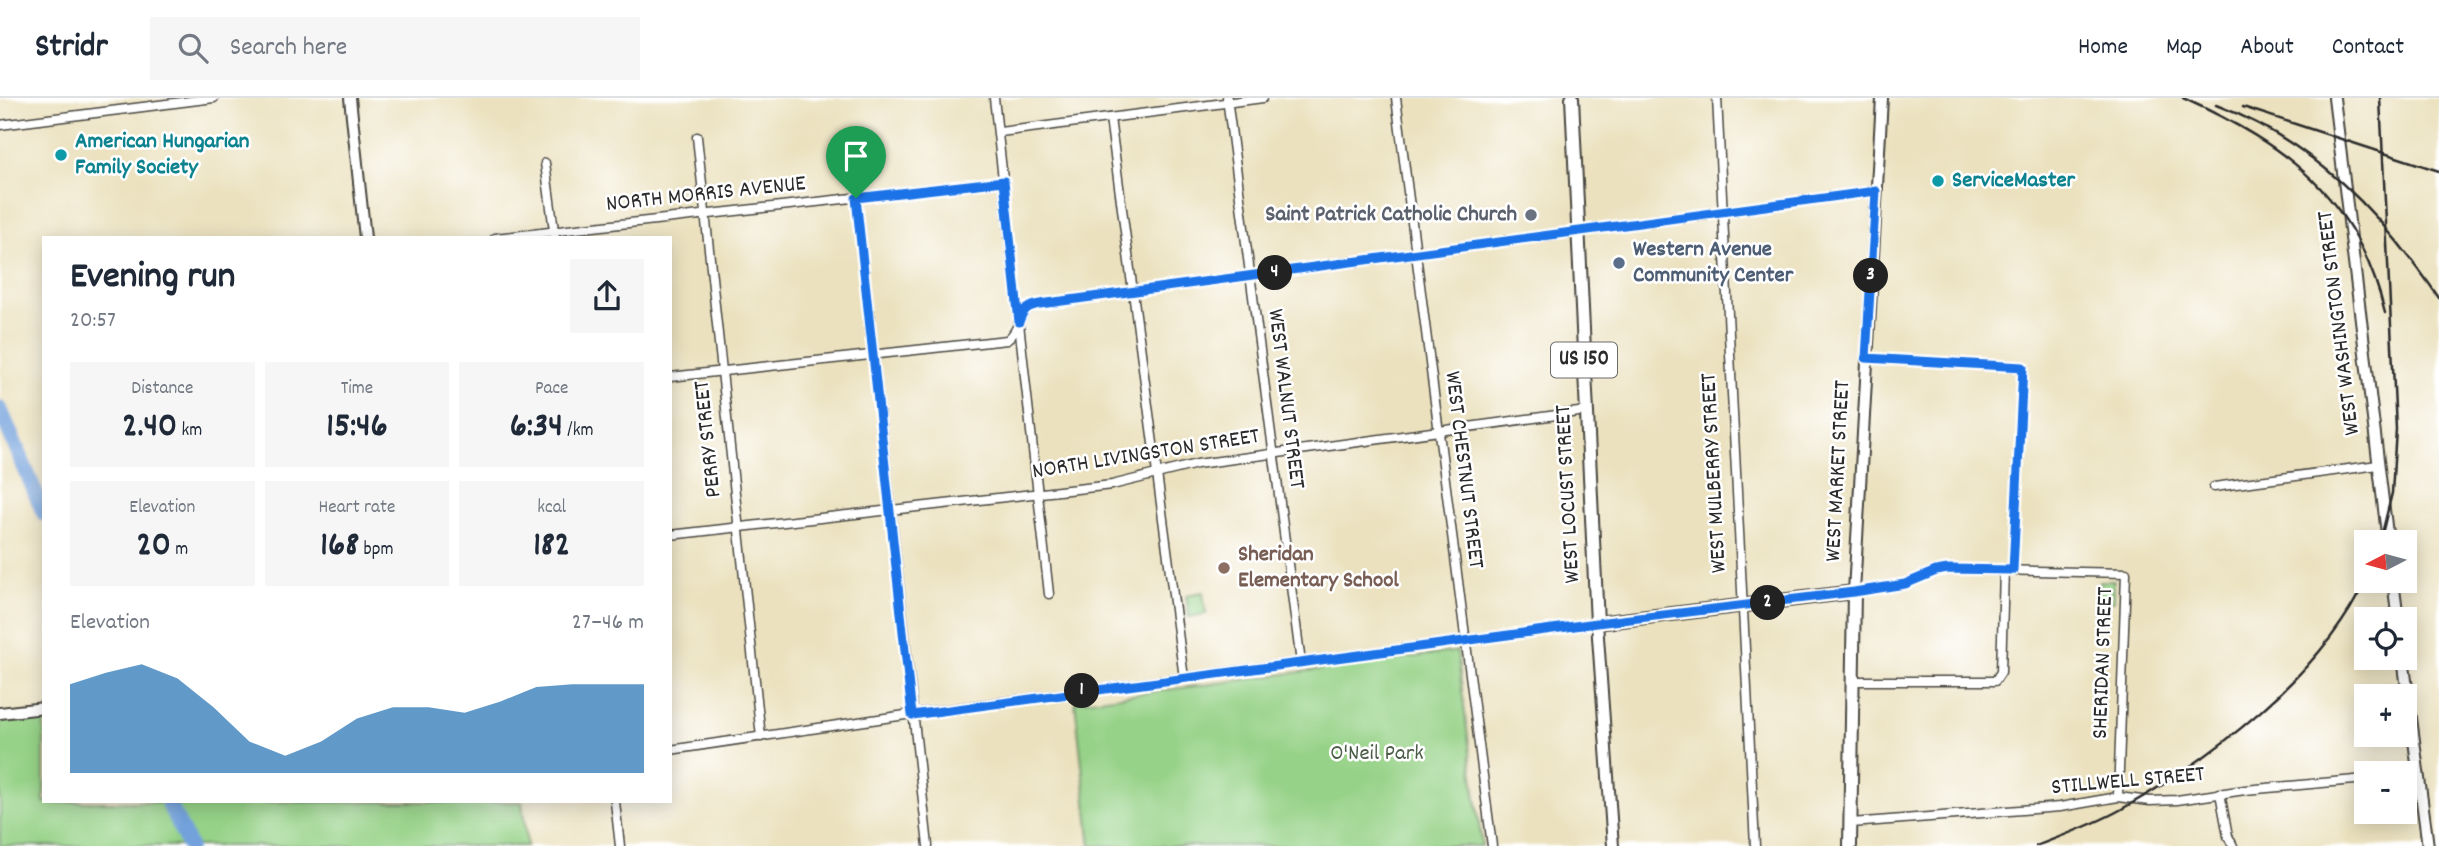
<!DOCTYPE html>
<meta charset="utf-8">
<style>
:root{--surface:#fff;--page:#f6f6f7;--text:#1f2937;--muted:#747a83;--line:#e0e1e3;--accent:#1f6fb2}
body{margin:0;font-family:Dekko,sans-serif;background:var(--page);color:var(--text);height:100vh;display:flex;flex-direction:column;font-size:26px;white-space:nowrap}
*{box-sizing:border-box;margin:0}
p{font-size:23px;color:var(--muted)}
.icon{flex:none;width:38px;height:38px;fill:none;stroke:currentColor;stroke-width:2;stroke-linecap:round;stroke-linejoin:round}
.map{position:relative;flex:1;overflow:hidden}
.details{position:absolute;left:42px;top:138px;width:630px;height:567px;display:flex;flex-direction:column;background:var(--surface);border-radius:0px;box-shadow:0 4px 18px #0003}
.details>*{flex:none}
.needle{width:46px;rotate:264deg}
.buttons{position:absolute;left:2354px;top:432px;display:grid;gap:14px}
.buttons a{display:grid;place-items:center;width:63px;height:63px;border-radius:0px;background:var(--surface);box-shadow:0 4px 18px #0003;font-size:35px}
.pin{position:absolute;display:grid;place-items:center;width:60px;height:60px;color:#fff;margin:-72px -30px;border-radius:50% 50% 50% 0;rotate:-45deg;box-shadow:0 0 7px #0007}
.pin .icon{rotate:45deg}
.km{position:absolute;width:35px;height:35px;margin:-18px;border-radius:50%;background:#222;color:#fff;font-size:19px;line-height:35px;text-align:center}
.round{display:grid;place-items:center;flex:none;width:74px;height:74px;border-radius:0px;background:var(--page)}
.overview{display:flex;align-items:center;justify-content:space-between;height:119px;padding:0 28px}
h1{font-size:38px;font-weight:700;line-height:52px}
.metrics{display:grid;grid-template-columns:repeat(3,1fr);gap:10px;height:119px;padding:7px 28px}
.metrics div{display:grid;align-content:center;border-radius:0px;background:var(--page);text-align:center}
.metrics b{font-size:35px;font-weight:700}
.metrics small{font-size:19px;font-weight:400}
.metrics p{font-size:19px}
.chart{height:196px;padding:14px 28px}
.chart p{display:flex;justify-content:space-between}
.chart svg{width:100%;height:126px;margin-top:7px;fill:var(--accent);opacity:.7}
header{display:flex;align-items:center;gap:42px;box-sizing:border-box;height:98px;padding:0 35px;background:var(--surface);border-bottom:2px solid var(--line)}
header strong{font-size:33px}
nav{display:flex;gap:38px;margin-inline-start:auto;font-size:24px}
.search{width:490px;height:63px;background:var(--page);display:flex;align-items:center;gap:18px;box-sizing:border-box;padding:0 24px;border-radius:0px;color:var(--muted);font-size:26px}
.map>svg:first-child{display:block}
</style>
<header>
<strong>Stridr</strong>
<div class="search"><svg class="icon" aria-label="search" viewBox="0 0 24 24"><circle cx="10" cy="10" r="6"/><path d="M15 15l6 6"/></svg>Search here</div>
<nav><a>Home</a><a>Map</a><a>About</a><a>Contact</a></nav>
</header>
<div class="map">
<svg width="2439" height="748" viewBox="0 0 2439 748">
<rect width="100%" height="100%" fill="#fff"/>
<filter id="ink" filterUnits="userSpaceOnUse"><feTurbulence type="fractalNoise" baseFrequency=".0143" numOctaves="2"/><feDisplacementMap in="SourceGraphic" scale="14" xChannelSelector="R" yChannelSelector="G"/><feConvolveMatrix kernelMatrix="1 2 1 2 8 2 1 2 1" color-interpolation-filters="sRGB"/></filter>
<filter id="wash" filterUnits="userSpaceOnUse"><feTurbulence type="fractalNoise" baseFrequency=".00686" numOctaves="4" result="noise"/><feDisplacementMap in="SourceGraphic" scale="28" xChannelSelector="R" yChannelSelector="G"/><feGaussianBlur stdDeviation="1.57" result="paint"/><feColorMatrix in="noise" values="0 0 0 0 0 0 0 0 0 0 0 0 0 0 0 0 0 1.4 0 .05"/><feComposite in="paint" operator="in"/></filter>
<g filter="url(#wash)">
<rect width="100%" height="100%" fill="#ebe1be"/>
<g fill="#96d287" stroke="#607e59" stroke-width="2">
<polygon points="2100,483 2114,483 2114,503 2099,503"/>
<polygon points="1203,494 1206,516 1189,519 1186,497"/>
<polygon points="1457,553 1482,748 1091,748 1075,604"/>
<polygon points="44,618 44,704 522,704 527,748 0,748 0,623"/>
</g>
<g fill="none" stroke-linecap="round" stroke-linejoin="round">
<g stroke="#72a1db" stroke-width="16">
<polyline points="0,311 44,415"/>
<polyline points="168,704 189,748"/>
</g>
</g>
</g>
<g filter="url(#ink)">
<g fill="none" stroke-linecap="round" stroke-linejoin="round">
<g stroke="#484641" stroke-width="11">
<g id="street">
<polyline points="994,0 1049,496"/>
<polyline points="1227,0 1301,565"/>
<polyline points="1396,0 1492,748"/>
<polyline points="1717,0 1755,748"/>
<polyline points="1110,20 1184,580"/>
<polyline points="0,27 214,0"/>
<polyline points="1000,34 1263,0"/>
<polyline points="697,39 761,639"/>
<polyline points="545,65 555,140"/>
<polyline points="856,100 928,748"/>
<polyline points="495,140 1004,83"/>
<polyline points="1866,260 2023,269 2013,472"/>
<path d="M670,279L1007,242C1024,229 1015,211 1040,206L1876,93"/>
<polyline points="2214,389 2378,367"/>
<polyline points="670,437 1112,387 1197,366 1586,313"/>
<polyline points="1854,494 1905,486 1935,473 1948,471 2126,475 2118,699"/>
<polyline points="1853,583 1995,583 2001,574 2004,472"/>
<polyline points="670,652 912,616 1597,525"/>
<polyline points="2404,678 2418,677"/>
<polyline points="2220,695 2228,738 2233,748"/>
<polyline points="615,704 620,748"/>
<polyline points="1851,725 2060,709 2118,699 2150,703 2177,702 2245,692 2366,681"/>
</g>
</g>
<g stroke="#484641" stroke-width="14">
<g id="secondary">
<polyline points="350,0 365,140"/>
<polyline points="2334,0 2388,444"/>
<polyline points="2393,483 2398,522"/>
<polyline points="1854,494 1882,0"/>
<polyline points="1597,525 1613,748"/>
<polyline points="2403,560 2428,748"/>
<polyline points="0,615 44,610"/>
</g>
</g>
<g stroke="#484641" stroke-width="16">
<polyline id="primary" points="1572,0 1597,525 1854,494 1850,748"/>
</g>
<use href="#street" stroke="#fff" stroke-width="8"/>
<use href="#secondary" stroke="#fff" stroke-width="10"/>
<use href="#primary" stroke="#fff" stroke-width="12"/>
<g stroke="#2b2b2b" stroke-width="2.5">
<path d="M2183,0C2286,47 2357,99 2385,215"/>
<polyline points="2380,0 2396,331 2392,395 2380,444"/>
<path d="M2216,7C2313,43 2382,116 2439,200"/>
<polyline points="2243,9 2439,73"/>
<path d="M2036,748C2064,737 2093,727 2120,712C2210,662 2323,576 2366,481"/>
</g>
</g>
</g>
<g fill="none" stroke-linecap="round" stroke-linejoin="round" filter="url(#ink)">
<g stroke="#fff" stroke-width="14">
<path id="route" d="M1004,83L1019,224C1023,212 1027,208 1040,206L1876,93L1866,260L2023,269L2013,472L1948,471L1936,473L1905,486L1854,494L1597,525L912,617L856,100Z"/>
</g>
<use href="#route" stroke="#1a73e8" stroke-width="9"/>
</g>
<g fill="#0f9aa8" stroke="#fff" stroke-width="2.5">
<circle cx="61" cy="57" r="7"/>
<circle cx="1938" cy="83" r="7"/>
</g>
<circle fill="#6b7280" stroke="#fff" stroke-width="2.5" cx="1531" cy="117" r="7"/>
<circle fill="#5c6f8a" stroke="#fff" stroke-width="2.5" cx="1619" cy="165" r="7"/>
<circle fill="#8d6e63" stroke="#fff" stroke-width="2.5" cx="1224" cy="470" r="7"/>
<g text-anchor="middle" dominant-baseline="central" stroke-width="5" stroke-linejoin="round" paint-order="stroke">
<rect fill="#fff" stroke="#6b6b6b" stroke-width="2" x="1551" y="244.5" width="66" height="35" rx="5"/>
<g font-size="21" font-weight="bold" fill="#2b2b2b">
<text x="1584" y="262">US 150</text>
</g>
<g font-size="23" font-weight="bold" fill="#0d838f" stroke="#fff" text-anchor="start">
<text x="75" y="44">American Hungarian<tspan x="75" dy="26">Family Society</tspan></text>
<text x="1952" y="83">ServiceMaster</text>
</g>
<g font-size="23" fill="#2b2b2b" stroke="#fff">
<text transform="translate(706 97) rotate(-6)">NORTH MORRIS AVENUE</text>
<text transform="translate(2340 225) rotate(-97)">WEST WASHINGTON STREET</text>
<text transform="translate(1285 301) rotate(83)">WEST WALNUT STREET</text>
<text transform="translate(709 341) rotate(-96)">PERRY STREET</text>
<text transform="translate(1146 357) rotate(-9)">NORTH LIVINGSTON STREET</text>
<text transform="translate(1463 372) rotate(83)">WEST CHESTNUT STREET</text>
<text transform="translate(1839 373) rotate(-87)">WEST MARKET STREET</text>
<text transform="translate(1715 375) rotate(-93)">WEST MULBERRY STREET</text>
<text transform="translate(1569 396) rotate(-93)">WEST LOCUST STREET</text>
<text transform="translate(2104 565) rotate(-88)">SHERIDAN STREET</text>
<text transform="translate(2128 684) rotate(-5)">STILLWELL STREET</text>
</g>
<g font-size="23" font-weight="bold" fill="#5b616d" stroke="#fff" text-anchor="end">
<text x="1517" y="117">Saint Patrick Catholic Church</text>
</g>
<g font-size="23" font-weight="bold" fill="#4e5e75" stroke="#fff" text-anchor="start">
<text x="1633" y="152">Western Avenue<tspan x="1633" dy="26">Community Center</tspan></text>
</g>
<g font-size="23" font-weight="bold" fill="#785e54" stroke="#fff" text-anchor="start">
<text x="1238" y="457">Sheridan<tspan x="1238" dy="26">Elementary School</tspan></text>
</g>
<g font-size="23" fill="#4b5d47" stroke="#fff">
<text x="1377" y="656">O'Neil Park</text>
</g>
</g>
</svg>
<div class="buttons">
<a><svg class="needle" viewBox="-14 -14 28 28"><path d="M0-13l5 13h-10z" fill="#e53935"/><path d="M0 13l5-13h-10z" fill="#747a83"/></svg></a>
<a><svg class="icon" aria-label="locate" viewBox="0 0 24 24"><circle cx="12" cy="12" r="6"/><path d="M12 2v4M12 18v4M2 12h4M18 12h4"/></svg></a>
<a>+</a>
<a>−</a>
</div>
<div class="pin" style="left:856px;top:100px;background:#1e9e55"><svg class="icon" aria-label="arrive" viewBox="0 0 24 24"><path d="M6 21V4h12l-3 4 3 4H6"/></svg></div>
<b class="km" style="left:1082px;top:593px">1</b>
<b class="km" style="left:1768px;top:505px">2</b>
<b class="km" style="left:1871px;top:178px">3</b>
<b class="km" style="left:1275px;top:175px">4</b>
<section class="details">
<div class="overview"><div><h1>Evening run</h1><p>20:57</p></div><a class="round"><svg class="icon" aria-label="share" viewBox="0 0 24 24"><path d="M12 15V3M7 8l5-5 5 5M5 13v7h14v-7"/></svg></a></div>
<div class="metrics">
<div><p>Distance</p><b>2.40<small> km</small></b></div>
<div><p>Time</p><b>15:46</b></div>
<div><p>Pace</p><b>6:34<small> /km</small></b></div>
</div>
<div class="metrics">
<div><p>Elevation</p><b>20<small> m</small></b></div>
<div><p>Heart rate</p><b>168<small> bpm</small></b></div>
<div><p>kcal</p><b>182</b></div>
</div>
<div class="chart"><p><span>Elevation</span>27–46 m</p>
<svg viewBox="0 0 160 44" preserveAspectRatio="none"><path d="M0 44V13L10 9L20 6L30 11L40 21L50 33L60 38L70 33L80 25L90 21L100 21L110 23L120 19L130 14L140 13L150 13L160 13V44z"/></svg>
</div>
</section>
</div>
